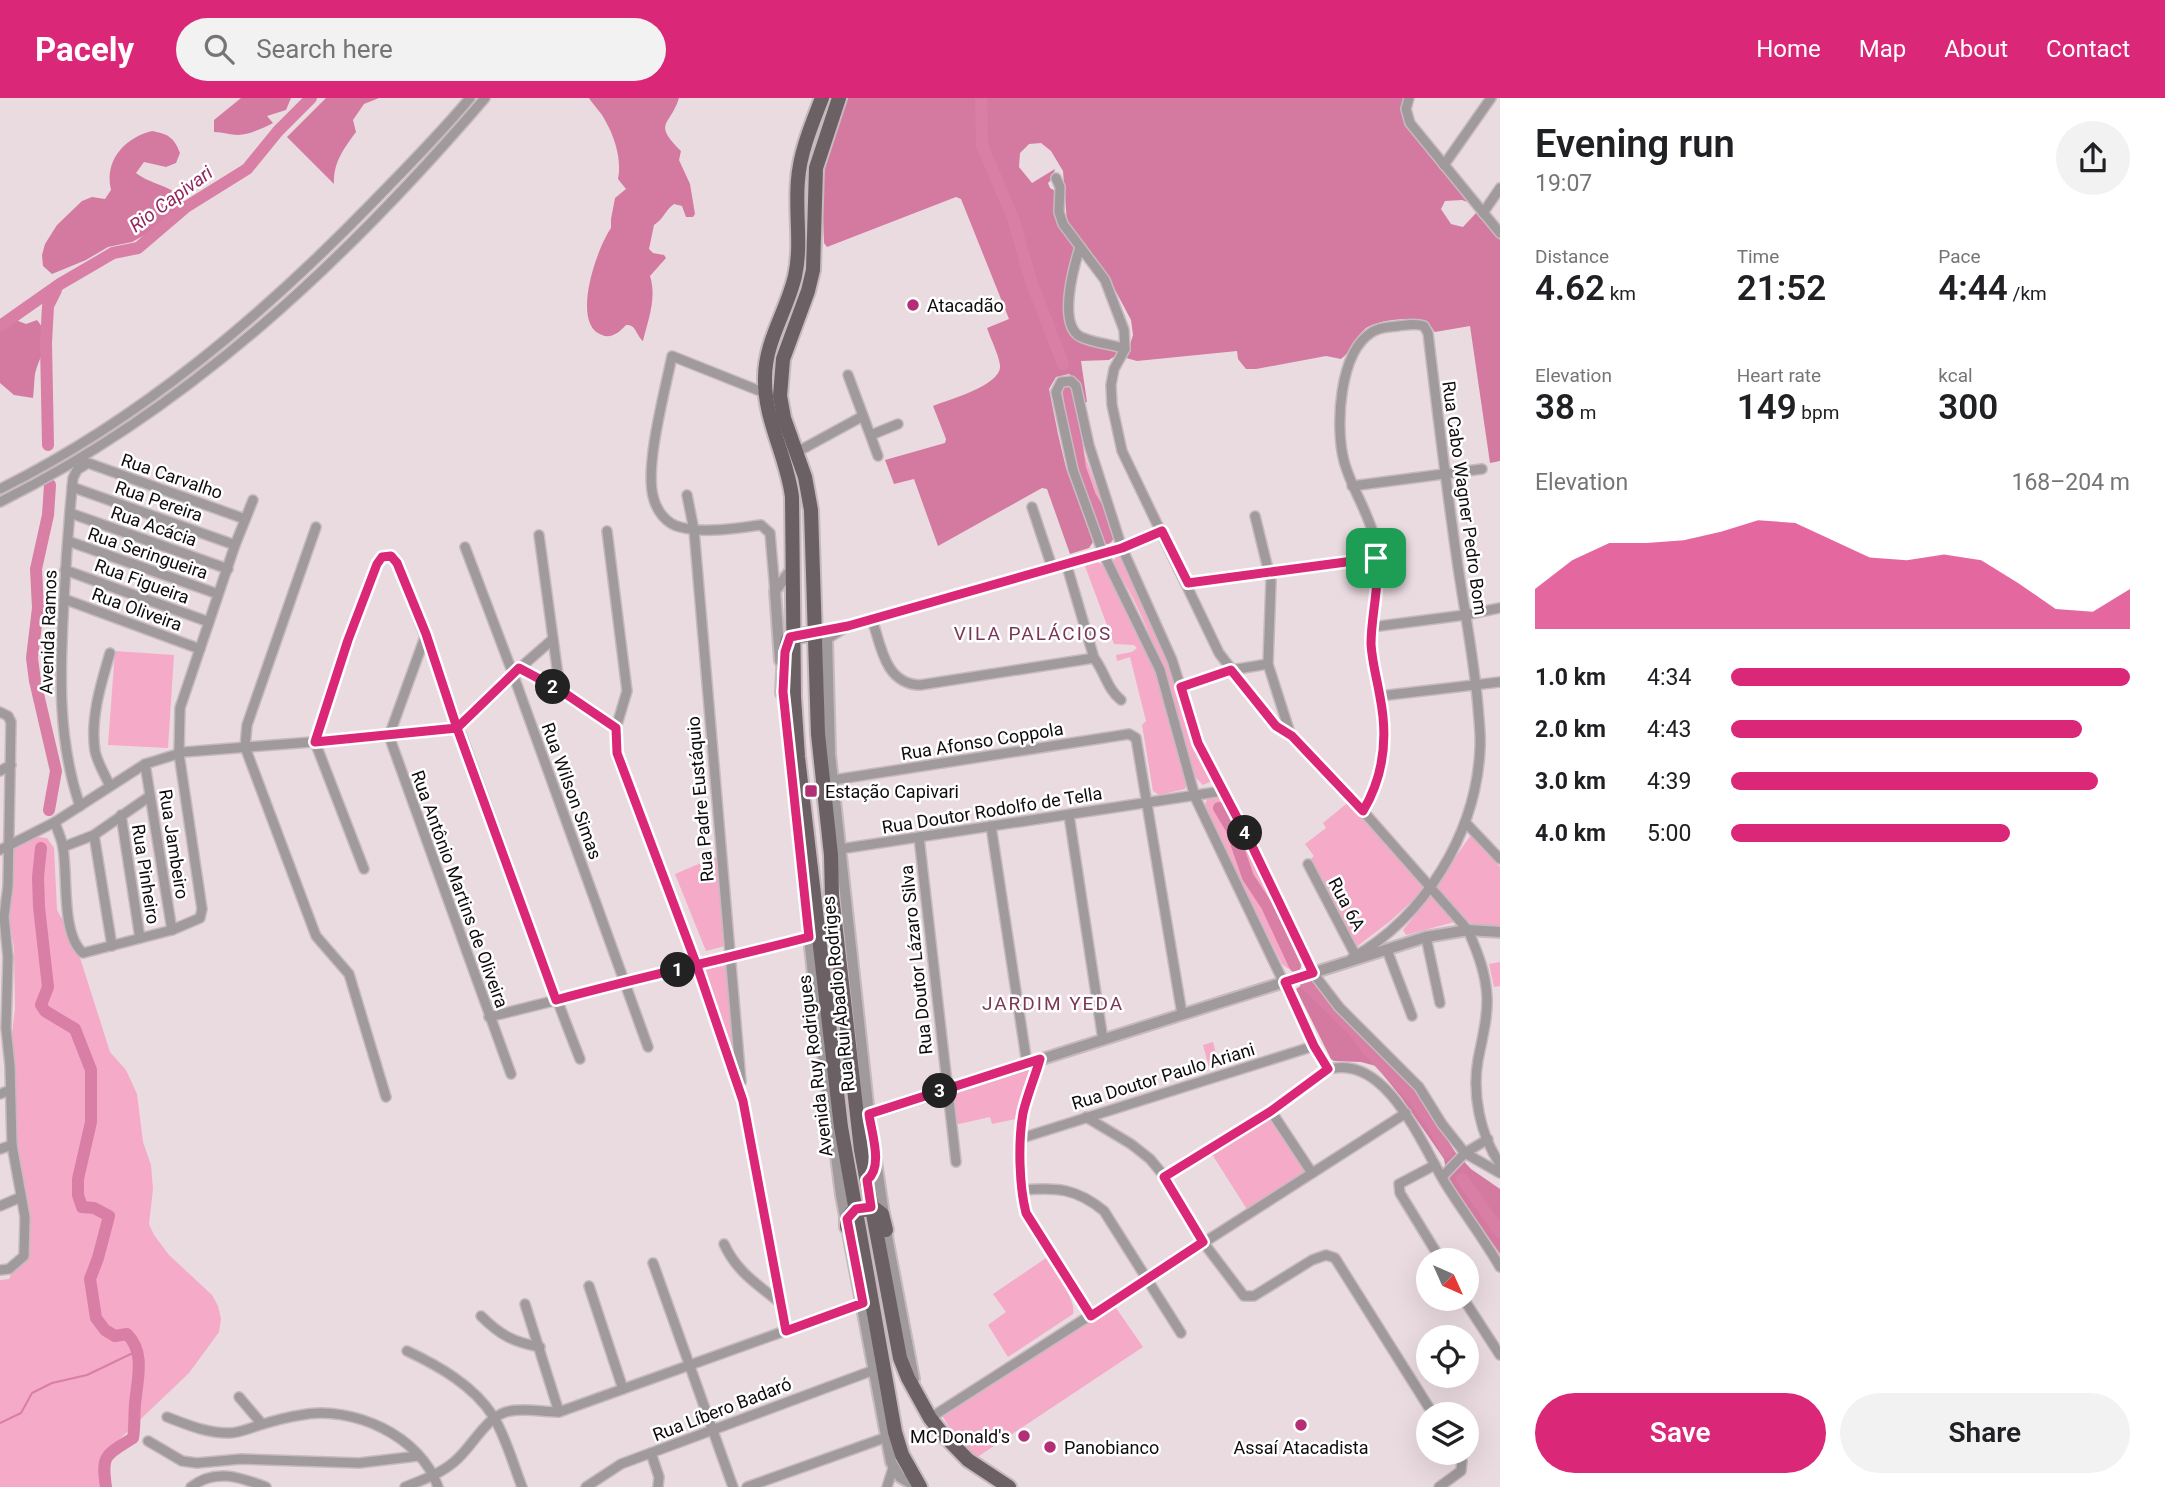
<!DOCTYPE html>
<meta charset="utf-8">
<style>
:root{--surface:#fff;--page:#f2f2f2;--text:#202124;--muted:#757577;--accent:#db2777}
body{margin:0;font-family:Roboto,sans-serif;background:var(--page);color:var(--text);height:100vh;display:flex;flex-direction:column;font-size:26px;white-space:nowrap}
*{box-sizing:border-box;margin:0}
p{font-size:23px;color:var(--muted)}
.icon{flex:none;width:38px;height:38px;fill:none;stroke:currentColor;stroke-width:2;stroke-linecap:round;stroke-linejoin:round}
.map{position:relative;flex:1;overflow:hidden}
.panel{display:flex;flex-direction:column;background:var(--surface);width:665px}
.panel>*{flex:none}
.needle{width:46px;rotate:135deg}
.buttons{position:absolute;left:1416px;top:1150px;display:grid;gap:14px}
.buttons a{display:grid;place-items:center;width:63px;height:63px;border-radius:50%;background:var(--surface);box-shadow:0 7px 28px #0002;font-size:35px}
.pin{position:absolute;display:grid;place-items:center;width:60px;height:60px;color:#fff;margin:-30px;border-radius:14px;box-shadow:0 4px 10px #0006}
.km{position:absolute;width:35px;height:35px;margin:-18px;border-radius:50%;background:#222;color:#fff;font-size:19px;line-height:35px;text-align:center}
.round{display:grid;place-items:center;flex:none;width:74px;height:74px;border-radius:37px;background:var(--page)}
.headline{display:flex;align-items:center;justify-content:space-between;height:119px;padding:0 35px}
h1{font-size:38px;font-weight:600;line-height:52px}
.figures{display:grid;grid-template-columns:repeat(3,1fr);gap:10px;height:119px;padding:7px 35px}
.figures div{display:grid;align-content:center}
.figures b{font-size:35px;font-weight:600}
.figures small{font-size:19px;font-weight:400}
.figures p{font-size:19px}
.chart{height:196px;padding:14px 35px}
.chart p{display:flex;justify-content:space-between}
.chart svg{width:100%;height:126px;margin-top:7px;fill:var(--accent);opacity:.7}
.cta{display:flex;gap:14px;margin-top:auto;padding:14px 35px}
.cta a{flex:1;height:80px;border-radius:42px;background:var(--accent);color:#fff;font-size:28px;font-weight:600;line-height:80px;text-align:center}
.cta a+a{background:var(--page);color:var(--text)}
ul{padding:0 35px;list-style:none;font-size:23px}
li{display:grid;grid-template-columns:112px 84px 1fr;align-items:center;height:52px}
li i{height:18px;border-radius:9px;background:var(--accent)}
header{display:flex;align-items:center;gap:42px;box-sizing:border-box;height:98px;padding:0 35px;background:var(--accent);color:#fff}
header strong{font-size:33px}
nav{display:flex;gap:38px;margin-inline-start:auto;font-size:24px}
.search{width:490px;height:63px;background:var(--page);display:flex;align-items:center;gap:18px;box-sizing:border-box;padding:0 24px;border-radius:38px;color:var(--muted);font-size:26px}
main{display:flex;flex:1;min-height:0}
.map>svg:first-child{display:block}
</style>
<header>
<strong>Pacely</strong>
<div class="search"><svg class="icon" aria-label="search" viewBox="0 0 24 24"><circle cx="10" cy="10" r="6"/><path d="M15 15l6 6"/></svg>Search here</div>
<nav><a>Home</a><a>Map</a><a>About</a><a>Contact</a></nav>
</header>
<main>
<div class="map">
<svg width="1500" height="1389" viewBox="0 0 1500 1389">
<rect width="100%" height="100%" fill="#eadbe0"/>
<g fill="#f5aac8">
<path d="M1064,290L1070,291L1073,295L1085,358L1115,440L1104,444C1085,393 1071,348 1059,295Z"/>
<path d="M1118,457L1121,458L1168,559L1212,683L1203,687L1196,680C1171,608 1157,532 1114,468L1113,463Z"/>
<polygon points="1098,464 1104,468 1115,486 1154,567 1187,684 1185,691 1159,697 1153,693 1142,627 1146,623 1130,559 1117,563 1116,557 1132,554 1137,550 1134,547 1114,546 1085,468"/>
<polygon points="115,553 174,557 168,650 108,647"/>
<path d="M1222,698L1303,864L1301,869C1292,872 1288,872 1282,866L1229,761L1205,706L1208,699Z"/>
<polygon points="1351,702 1429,788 1389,824 1351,853 1305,766 1314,758 1305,746 1326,730 1323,725"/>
<polygon points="1471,737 1500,769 1500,828 1473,826 1467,823 1436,790 1438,784"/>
<polygon points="36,739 47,740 54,750 57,812 75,844 110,954 126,972 137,996 143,1044 151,1067 153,1091 149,1126 154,1137 169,1157 212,1197 218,1208 221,1221 219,1234 189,1275 105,1355 103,1386 105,1389 0,1389 0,1182 9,1181 22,1149 10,955 15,910 14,850 8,814 10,757 16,747 25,740"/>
<polygon points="722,756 732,846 706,853 675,776"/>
<polygon points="1433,795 1458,823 1406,837 1403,832"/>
<polygon points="1500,864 1500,888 1494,889 1489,866"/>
<polygon points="727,867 736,959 703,872"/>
<polygon points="1213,944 1219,967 1209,969 1203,947"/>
<polygon points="1030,970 1032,976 1028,983 1020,1020 992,1026 990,1019 959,1026 956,1024 952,999 954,994"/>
<polygon points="1270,1014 1309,1075 1248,1113 1210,1053"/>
<path d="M1046,1160C1054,1174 1077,1202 1073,1216L1008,1259L988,1227L1006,1214L993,1196Z"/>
<polygon points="1112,1204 1143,1249 976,1360 955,1339 940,1314"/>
</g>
<g fill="#d47aa1">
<path d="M241,0H291L286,12L267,18L273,25C263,30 249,37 238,37C230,37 223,34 214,34V22Z"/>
<path d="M326,0H379L364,6L353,22L356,34C344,50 333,65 334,86L287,39Z"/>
<path d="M589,0H679C670,29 652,24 681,53L679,62L690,86L695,116L693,119H686L682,108L674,106C665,112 664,121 654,127L649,151L653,155L664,157L666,160L650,178C657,200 648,222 643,243C636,237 636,226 626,227C620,234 611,241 602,237C570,226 597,150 611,130V121L615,100L626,91L618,81C622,63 615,40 606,24C602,15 594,8 589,0Z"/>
<path d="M848,0H1404L1402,12L1408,26L1467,104L1462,102L1445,103L1441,111L1451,126L1463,129L1476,115L1500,142V363L1490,365L1470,228L1435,234C1432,231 1431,227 1427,225C1416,217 1377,222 1366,230C1356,238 1352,253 1341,261L1326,258L1256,271H1246L1238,261L1237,253L1137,263L1126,260L1133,237L1131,222L1113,188L1067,124L1063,73L1051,53L1041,45L1029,46L1020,55L1019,69L1032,85L1055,71L1052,81L1048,85L1050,90L1057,94L1062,132L1074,148C1073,184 1052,203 1076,241L1114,249L1118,256L1109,262L1081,263L1087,304L1083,305C1081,293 1081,283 1069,276L1056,279L1049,291L1058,336L1066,370L1093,444L1089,450L1070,456L1047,391L1042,390L938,448L914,381L894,386L885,362L945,345L946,341L933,308C948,302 1003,287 1000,267C998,255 991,242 987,230L1009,221L961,101L956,99L827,149L824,145L822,95L825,67Z"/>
<path d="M152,33C168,36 174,39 180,55L176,65L166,69L144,64L136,75C152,88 180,88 188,109L163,127L132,144L108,149L86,162L52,176L43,168L42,157L45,146L57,127L82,103L92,99L105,101L111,92C104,63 124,40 152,33Z"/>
<path d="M13,221L26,226L37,222C54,243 40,255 35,276C34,284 34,292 33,300L14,297L0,285V223Z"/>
<polygon points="1308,883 1315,883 1413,988 1455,1054 1471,1071 1500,1091 1500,1156 1457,1094 1447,1077 1444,1061 1401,999 1376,968 1361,964 1334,963 1331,961 1296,891"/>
</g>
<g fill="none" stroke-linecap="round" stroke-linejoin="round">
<polyline stroke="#d97ea5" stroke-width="2" points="0,1325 21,1315 32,1295 52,1285 87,1277 137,1253"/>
<g stroke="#d97ea5" stroke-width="12">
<polyline points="981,0 982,47 1013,120 1031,183 1063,266"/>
<polyline points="0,228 60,186 113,155 138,150 186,109 247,71 278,33 311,0"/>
<polyline points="1068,289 1080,370 1090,398 1099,413 1107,440"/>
<polyline points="48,347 46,245 48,208 56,192"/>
<polyline points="1219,710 1231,730 1248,779 1267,808 1295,868"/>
<polyline points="49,712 56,673 35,583 32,560 38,510 36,471 48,417 50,387"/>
<path d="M41,750L38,779L39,809L48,889L41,907L45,913L75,931L91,972V1024L78,1081V1097L82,1109L94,1110L109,1118L98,1160L90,1181L96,1220L105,1232L115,1238L127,1236C146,1255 137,1282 135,1306C134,1318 135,1328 133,1340C106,1357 101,1356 106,1389"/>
<polyline points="1306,886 1353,932 1368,952 1413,1000 1433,1027 1447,1054"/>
<polyline points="1462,1081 1500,1134"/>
</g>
<g stroke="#c7babe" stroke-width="12">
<g id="minor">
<polyline points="1409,0 1406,11 1410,25 1500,135"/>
<polyline points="1444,67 1491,0"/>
<polyline points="1056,80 1060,89 1059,114 1063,126 1105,182 1124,232 1125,251 1114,271 1111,287 1112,307 1122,353 1219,555 1276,628 1291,638"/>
<polyline points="1483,115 1500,90"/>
<path d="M1080,149C1074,168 1057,227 1081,239C1094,245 1111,246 1125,251"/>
<polyline points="848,277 878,358"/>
<path d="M765,295L672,258C665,293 645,366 653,398C656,412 666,426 680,429C704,436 736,430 761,427L770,435L775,493"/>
<polyline points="871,337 898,326"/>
<polyline points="797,354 863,318"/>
<polyline points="1352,388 1482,371"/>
<polyline points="72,389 235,447"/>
<path d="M0,391C141,321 263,217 372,105C405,71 439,37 470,0"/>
<polyline points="687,397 694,432 741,984"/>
<path d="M0,404C190,310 348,160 485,0"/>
<polyline points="1032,409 1052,469"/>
<polyline points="70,415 228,471"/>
<path d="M1255,418L1271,483L1268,566L1291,638L1363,713L1468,832C1477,853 1486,875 1487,899C1488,920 1482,941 1478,962C1472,996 1480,1037 1500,1066"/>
<polyline points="316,429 247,627 245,649 316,838 349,876 386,999"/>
<polyline points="607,433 627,593 616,630 616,655 697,868 743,1003 786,1232"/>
<polyline points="539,437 560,592"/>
<polyline points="68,443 218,496"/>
<polyline points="465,449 513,576 648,949"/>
<path d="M1066,465L1094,560C1105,574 1107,591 1121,602"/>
<polyline points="65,472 209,524"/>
<polyline points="1188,485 1376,460"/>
<polyline points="64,501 200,551"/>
<path d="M872,521C881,548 885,586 920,587L1094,560"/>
<polyline points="1372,529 1465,517 1500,510"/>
<polyline points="426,536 389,638 511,976"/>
<polyline points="827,541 848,528 1122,450 1162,433"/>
<path d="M110,555C101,586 90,620 95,653C97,664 105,677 110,688"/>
<polyline points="519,571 560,592 616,630"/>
<polyline points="1181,589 1231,572 1268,566"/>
<polyline points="1380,598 1500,584"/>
<polyline points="0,614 8,618 11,624 8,788 4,819 8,859 6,930 10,968 12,1047 25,1119 24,1158 9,1171 0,1172"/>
<polyline points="145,666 172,832"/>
<polyline points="0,673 11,667"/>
<polyline points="833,682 1129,636 1136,640 1182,916"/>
<path d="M80,708C57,641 60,572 64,502C66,461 69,420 73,380L77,372L88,365L245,421"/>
<polyline points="121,717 140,840"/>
<polyline points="1069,717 1103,942"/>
<path d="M55,724C57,732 62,741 63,750C68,778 61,836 83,855L172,832L200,820L202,811L179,656L180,610L235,447L253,402"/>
<polyline points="1465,724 1500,761"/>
<polyline points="991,728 1027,966"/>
<polyline points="94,737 112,848"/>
<polyline points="919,739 956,1064"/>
<polyline points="63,749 94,737 150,698"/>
<polyline points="840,751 1223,693"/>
<polyline points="0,752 55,724 145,666 184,654 389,638 458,630 513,576 553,541"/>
<polyline points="1308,766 1357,860"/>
<path d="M364,771L315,644L348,542L377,466L382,459L391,458L397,465C462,629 515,797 580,961"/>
<polyline points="1426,839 1440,905"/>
<polyline points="1387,852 1412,918"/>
<path d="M1352,860C1425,819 1476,735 1480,651C1481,637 1479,623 1478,609C1474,560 1464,511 1457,462C1446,386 1437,311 1428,235L1424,228C1415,225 1407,227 1398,228C1390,229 1379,229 1372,234C1339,254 1335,329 1344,363C1351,390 1369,415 1375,442C1382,474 1372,505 1371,537C1371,560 1377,579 1380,601C1387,640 1384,678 1363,713"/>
<polyline points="489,919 809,839"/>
<path d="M1040,962C1035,979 1027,997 1023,1015C1018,1044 1019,1087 1026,1115L1091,1218"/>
<polyline points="1328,971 1314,948 1195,699 1160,572 1103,455 1073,372 1056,294 1061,284 1071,283 1076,288 1089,347 1122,450 1172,562 1198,645 1253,750 1313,875 1339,909 1419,989 1442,1026 1465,1055 1500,1075"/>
<polyline points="0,996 10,992"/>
<polyline points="1271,1013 1312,1075"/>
<polyline points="1086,1019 1131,1046 1150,1061 1165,1079 1203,1144 1244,1198 1254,1198 1312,1162 1326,1157 1335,1160 1433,1316"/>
<polyline points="1022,1040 1314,948"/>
<polyline points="0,1051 12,1047"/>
<polyline points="1435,1067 1399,1086 1400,1095 1441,1162"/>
<path d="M1165,1079C1204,1055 1244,1031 1282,1005C1290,1000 1326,972 1330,971C1388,956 1424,1052 1447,1088C1464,1115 1484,1141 1500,1169"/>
<polyline points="1442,1079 1465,1055 1488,1041"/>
<path d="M1022,1092C1056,1089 1076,1090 1104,1113L1181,1235"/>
<polyline points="0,1108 21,1099"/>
<path d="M724,1146C737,1174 756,1185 779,1204"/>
<polyline points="653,1165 733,1389"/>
<polyline points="589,1188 623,1291"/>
<polyline points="1463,1200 1500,1257"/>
<polyline points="525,1206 559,1314"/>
<path d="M481,1218C500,1237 513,1244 540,1249"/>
<path d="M407,1253C439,1268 474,1288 493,1318C506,1339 513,1366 522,1389"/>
<polyline points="239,1299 262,1326"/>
<path d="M167,1319C188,1327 206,1335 229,1335C239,1335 250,1330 260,1327C273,1323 287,1319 301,1317C353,1307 421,1338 438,1389"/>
<polyline points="930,1320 1406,1015"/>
<polyline points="148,1343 182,1363 197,1365 241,1361 359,1365 418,1358"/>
<polyline points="651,1355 659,1379 658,1389"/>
<path d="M191,1389C215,1370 240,1379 266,1389"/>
<path d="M405,1389C422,1382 440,1376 454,1364C472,1350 486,1317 510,1313C525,1310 544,1314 559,1314L863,1205"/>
<polyline points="586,1389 621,1366 874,1272"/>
<polyline points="747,1389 887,1339"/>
<polyline points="887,1389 893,1370"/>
<polyline points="1439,1389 1461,1373 1462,1363 1458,1354"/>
</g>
</g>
<g stroke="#c7babe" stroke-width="14">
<g id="tertiary">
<polyline points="816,535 825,533 827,541 830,656 869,1016 888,1144 914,1281"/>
<polyline points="780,563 775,493 794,468"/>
<polyline points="783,590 814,886 841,1097 891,1364 900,1379 917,1389"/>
<polyline points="869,1016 1426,839 1468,832 1500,834"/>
</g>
</g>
<g stroke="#c7babe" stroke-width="18">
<g id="primary">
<path d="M822,0C812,26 800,54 798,82C795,114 802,147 795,178C787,213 765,243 765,280C764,322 787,358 792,399L794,599L798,659L841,1029L895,1334L902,1357L920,1389"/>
<polyline points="839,0 816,70 813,172 808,193 783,261 780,298 784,320 805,379 811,412 818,636 831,757 832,798 861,1052 900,1260 908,1280 930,1320 941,1334 968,1362 1009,1389"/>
<polyline points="783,595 785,554 788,542 793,539 816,535"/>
<polyline points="847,1129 847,1121 852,1114 874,1110 882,1116 886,1132"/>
</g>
</g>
<use href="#minor" stroke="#a09a9c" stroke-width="9"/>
<use href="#tertiary" stroke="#a09a9c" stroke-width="10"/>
<use href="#primary" stroke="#6b6064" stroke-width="14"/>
</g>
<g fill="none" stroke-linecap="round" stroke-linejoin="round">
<g stroke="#fff" stroke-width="14">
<path id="route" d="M1376,460L1188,485L1162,433L1122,450L848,528L790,539L785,554L783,594L809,839C725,861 640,879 556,902L457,630L315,644L348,542L377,466L382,459L391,458L397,465L426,536L457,630L519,570L560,592L616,630L617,655L697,868L743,1003L786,1233L863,1205L847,1121L856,1111L871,1109L867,1082C884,1069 871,1034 869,1016L1040,961C1035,979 1027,997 1023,1015C1018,1044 1019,1087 1026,1115L1091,1218L1203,1144L1164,1079L1271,1013L1328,971L1314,948L1285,884L1313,875L1253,750L1198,645L1181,589L1231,572L1276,628L1292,638L1363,713C1384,678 1388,639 1380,599C1377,581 1372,564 1371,546C1371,517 1380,489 1376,460"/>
</g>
<use href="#route" stroke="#db2777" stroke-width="9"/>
</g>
<g fill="#b32e74" stroke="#fff" stroke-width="2.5">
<circle cx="913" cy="207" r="7"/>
<rect x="804" y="686" width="14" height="14" rx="3.5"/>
<circle cx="1301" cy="1327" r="7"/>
<circle cx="1024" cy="1338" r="7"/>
<circle cx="1050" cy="1349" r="7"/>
</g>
<g text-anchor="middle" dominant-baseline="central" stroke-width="5" stroke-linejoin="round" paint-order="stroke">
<g font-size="18" fill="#100b0d" stroke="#fff" text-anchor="start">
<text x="927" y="207">Atacadão</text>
<text x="825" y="693">Estação Capivari</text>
<text x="1010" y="1338" text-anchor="end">MC Donald's</text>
<text x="1064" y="1349">Panobianco</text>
<text x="1301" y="1349" text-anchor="middle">Assaí Atacadista</text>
</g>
<g font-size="18" fill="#100b0d" stroke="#fff">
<text transform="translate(172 378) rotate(19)">Rua Carvalho</text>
<text transform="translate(1465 400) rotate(82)">Rua Cabo Wagner Pedro Bom</text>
<text transform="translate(159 403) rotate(19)">Rua Pereira</text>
<text transform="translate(154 428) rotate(19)">Rua Acácia</text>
<text transform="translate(148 455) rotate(19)">Rua Seringueira</text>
<text transform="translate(142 483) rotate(20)">Rua Figueira</text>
<text transform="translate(137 511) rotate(20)">Rua Oliveira</text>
<text transform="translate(48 534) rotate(-88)">Avenida Ramos</text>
<text transform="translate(982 643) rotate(-9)">Rua Afonso Coppola</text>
<text transform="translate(572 693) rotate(70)">Rua Wilson Simas</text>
<text transform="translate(700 701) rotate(-95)">Rua Padre Eustáquio</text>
<text transform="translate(992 712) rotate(-9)">Rua Doutor Rodolfo de Tella</text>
<text transform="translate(174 746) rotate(81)">Rua Jambeiro</text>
<text transform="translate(146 776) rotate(81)">Rua Pinheiro</text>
<text transform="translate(460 791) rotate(70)">Rua Antônio Martins de Oliveira</text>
<text transform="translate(1347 806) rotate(62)">Rua 6A</text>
<text transform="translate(916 862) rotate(-96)">Rua Doutor Lázaro Silva</text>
<text transform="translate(838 896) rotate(-96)">Rua Rui Abadio Rodriges</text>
<text transform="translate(815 968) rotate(-97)">Avenida Ruy Rodrigues</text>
<text transform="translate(1163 978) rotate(-17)">Rua Doutor Paulo Ariani</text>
<text transform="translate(722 1311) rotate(-21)">Rua Líbero Badaró</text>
</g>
<g font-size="19" font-style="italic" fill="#92275e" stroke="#fff">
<text transform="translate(171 101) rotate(-36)">Rio Capivari</text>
</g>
<g font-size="19" letter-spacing="2" fill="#7a3756" stroke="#fff">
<text x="1033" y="535">VILA PALÁCIOS</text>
<text x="1053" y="905">JARDIM YEDA</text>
</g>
</g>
</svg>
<div class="buttons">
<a><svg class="needle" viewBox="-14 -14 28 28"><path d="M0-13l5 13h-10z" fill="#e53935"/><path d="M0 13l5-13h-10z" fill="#757577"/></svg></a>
<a><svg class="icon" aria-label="locate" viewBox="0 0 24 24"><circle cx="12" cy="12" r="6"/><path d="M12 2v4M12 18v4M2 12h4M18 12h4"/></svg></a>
<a><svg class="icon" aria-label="layers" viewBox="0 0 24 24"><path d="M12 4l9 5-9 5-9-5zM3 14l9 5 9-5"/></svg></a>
</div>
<div class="pin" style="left:1376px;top:460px;background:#1e9e55"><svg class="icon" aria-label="arrive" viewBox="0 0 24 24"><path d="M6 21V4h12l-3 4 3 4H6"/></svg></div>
<b class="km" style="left:678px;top:872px">1</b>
<b class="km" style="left:553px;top:589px">2</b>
<b class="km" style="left:940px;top:993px">3</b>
<b class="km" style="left:1245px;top:735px">4</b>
</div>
<section class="panel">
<div class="headline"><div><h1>Evening run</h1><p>19:07</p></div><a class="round"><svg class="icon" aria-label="share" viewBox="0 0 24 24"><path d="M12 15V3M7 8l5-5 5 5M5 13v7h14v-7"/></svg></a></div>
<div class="figures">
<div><p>Distance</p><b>4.62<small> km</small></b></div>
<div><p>Time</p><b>21:52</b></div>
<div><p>Pace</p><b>4:44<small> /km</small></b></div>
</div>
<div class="figures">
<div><p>Elevation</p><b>38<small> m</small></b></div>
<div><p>Heart rate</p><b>149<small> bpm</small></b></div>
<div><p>kcal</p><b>300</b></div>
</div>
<div class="chart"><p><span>Elevation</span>168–204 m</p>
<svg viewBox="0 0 160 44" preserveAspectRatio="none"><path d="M0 44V30L10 20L20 14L30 14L40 13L50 10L60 6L70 7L80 13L90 19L100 20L110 18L120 20L130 28L140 37L150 38L160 30V44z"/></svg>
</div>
<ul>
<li><b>1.0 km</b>4:34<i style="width:100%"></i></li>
<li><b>2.0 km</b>4:43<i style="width:88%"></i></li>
<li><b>3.0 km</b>4:39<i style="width:92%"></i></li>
<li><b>4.0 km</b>5:00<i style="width:70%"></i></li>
</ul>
<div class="cta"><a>Save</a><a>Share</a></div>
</section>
</main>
